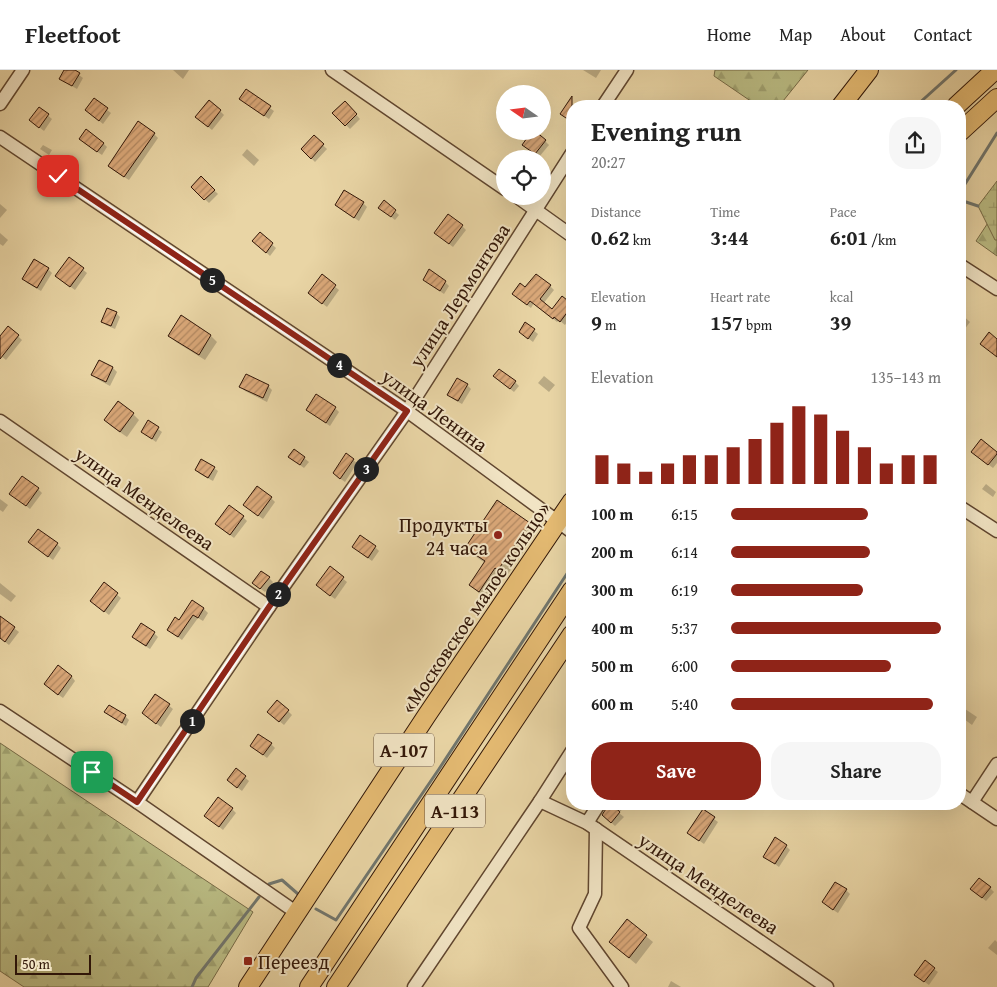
<!DOCTYPE html>
<meta charset="utf-8">
<style>
:root{--surface:#fff;--page:#f6f6f6;--text:#222;--muted:#767676;--line:#e0e0e0;--accent:#8f2418}
body{margin:0;font-family:"Gentium Book Plus",serif;background:var(--page);color:var(--text);height:100vh;display:flex;flex-direction:column;font-size:19px;white-space:nowrap}
*{box-sizing:border-box;margin:0}
p{font-size:16px;color:var(--muted)}
.icon{flex:none;width:28px;height:28px;fill:none;stroke:currentColor;stroke-width:2;stroke-linecap:round;stroke-linejoin:round}
.map{position:relative;flex:1;overflow:hidden}
.sheet{position:absolute;left:566px;top:30px;width:400px;height:710px;display:flex;flex-direction:column;background:var(--surface);border-radius:20px;box-shadow:0 5px 20px #0002}
.sheet>*{flex:none}
.needle{width:32px;rotate:284deg}
.controls{position:absolute;left:496px;top:15px;display:grid;gap:10px}
.controls a{display:grid;place-items:center;width:55px;height:55px;border-radius:50%;background:var(--surface);box-shadow:0 5px 20px #0002;font-size:25px}
.scale{position:absolute;left:15px;bottom:12px;width:76px;box-sizing:border-box;padding-left:5px;border:2px solid #321708;border-top:0;font-size:14px;line-height:18px;white-space:nowrap;color:#321708;-webkit-text-stroke:4px #f1e4c4;paint-order:stroke}
.pin{position:absolute;display:grid;place-items:center;width:42px;height:42px;color:#fff;margin:-21px;border-radius:10px;box-shadow:0 2px 8px #0006}
.km{position:absolute;width:25px;height:25px;margin:-12px;border-radius:50%;background:#222;color:#fff;font-size:14px;line-height:25px;text-align:center}
.round{display:grid;place-items:center;flex:none;width:52px;height:52px;border-radius:20px;background:var(--page)}
.summary{display:flex;align-items:center;justify-content:space-between;height:85px;padding:0 25px}
h1{font-size:28px;font-weight:700;line-height:38px}
.figures{display:grid;grid-template-columns:repeat(3,1fr);gap:8px;height:85px;padding:5px 25px}
.figures div{display:grid;align-content:center}
.figures b{font-size:21px;font-weight:700}
.figures small{font-size:14px;font-weight:400}
.figures p{font-size:14px}
.chart{height:140px;padding:10px 25px}
.chart p{display:flex;justify-content:space-between}
.chart svg{width:100%;height:90px;margin-top:5px;stroke:var(--accent);stroke-width:6}
.button{display:flex;gap:10px;margin-top:auto;padding:10px 25px}
.button a{flex:1;height:58px;border-radius:20px;background:var(--accent);color:#fff;font-size:20px;font-weight:700;line-height:58px;text-align:center}
.button a+a{background:var(--page);color:var(--text)}
ul{padding:0 25px;list-style:none;font-size:16px}
li{display:grid;grid-template-columns:80px 60px 1fr;align-items:center;height:38px}
li i{height:12px;border-radius:6px;background:var(--accent)}
header{display:flex;align-items:center;gap:30px;box-sizing:border-box;height:70px;padding:0 25px;background:var(--surface);border-bottom:1px solid var(--line)}
header strong{font-size:24px}
nav{display:flex;gap:28px;margin-inline-start:auto;font-size:18px}
.map>svg:first-child{display:block}
</style>
<header>
<strong>Fleetfoot</strong>
<nav><a>Home</a><a>Map</a><a>About</a><a>Contact</a></nav>
</header>
<div class="map">
<svg width="997" height="917" viewBox="0 0 997 917">
<defs>
<pattern id="forest-firs" width="22" height="20" patternUnits="userSpaceOnUse" patternTransform="scale(1.25)"><rect width="22" height="20" fill="#babc84"/><path d="M5 1l3.5 6h-7zM16 11l3.5 6h-7z" fill="#a0a170"/></pattern>
<pattern id="wetland-marsh" width="20" height="14" patternUnits="userSpaceOnUse" patternTransform="scale(1.25)"><rect width="20" height="14" fill="#babc84"/><path d="M1 5h8M5 5V1M11 12h8M15 12V8" fill="none" stroke="#a0a170"/></pattern>
<pattern id="building-hatch" width="6" height="6" patternUnits="userSpaceOnUse" patternTransform="scale(1.25)"><rect width="6" height="6" fill="#daa879"/><path d="M-1 1l2-2M0 6l6-6M5 7l2-2" fill="none" stroke="#b18861"/></pattern>
</defs>
<rect width="100%" height="100%" fill="#e9d5a5"/>
<filter id="stains"><feTurbulence type="fractalNoise" baseFrequency=".004" numOctaves="4"/><feColorMatrix values="0 0 0 0 .2 0 0 0 0 .09 0 0 0 0 .02 0 0 0 .5 -.17"/></filter>
<radialGradient id="worn" r=".72"><stop offset=".6" stop-color="#630" stop-opacity="0"/><stop offset="1" stop-color="#630" stop-opacity=".3"/></radialGradient>
<g fill="url(#forest-firs)" stroke="#766a46">
<polygon points="715,0 808,0 779,36 758,36 714,6"/>
<polygon points="997,139 997,186 976,171"/>
<polygon points="0,673 253,842 208,917 24,917 0,901"/>
</g>
<polygon fill="url(#wetland-marsh)" stroke="#766a46" points="997,111 997,170 995,170 978,136"/>
<g fill="#0003">
<polygon points="66,0 72,0 83,8 77,19 65,12 61,8"/>
<polygon points="173,0 189,0 183,9"/>
<polygon points="583,0 601,0 596,8"/>
<polygon points="246,21 274,41 269,49 245,33"/>
<polygon points="94,30 111,43 103,54 91,44"/>
<polygon points="345,32 360,49 350,59 334,43"/>
<polygon points="39,38 52,49 44,61 35,54"/>
<polygon points="220,41 224,45 212,60 201,51"/>
<polygon points="154,64 158,68 129,110 113,100 109,96"/>
<polygon points="314,67 327,79 315,92 302,79"/>
<polygon points="545,71 549,75 539,87 528,78"/>
<polygon points="84,73 104,74 107,77 102,85"/>
<polygon points="43,75 52,80 49,85 40,79"/>
<polygon points="247,79 259,90 254,96 242,85"/>
<polygon points="201,108 218,124 209,133 192,117"/>
<polygon points="345,122 363,133 367,137 359,151 340,139 336,135"/>
<polygon points="384,132 399,145 395,150 384,141"/>
<polygon points="0,134 7,140 0,148"/>
<polygon points="462,156 466,160 453,177 440,167"/>
<polygon points="0,163 8,170 3,176 0,174"/>
<polygon points="260,164 276,178 270,186 258,175"/>
<polygon points="70,189 87,203 75,220 61,210"/>
<polygon points="48,199 52,203 41,221 27,213 24,209"/>
<polygon points="322,206 339,220 327,237 309,223"/>
<polygon points="445,212 449,216 444,224 428,213"/>
<polygon points="550,216 554,220 543,234 552,241 562,228 572,236 572,245 565,255 559,250 557,252 534,233 531,238 517,228 525,219"/>
<polygon points="116,243 120,247 115,259 106,255 102,251"/>
<polygon points="960,243 970,252 964,260 960,257"/>
<polygon points="181,247 211,266 217,272 205,290 176,272 169,265"/>
<polygon points="526,254 538,264 533,272 524,265"/>
<polygon points="8,257 22,270 6,290 0,285 0,268"/>
<polygon points="572,288 572,296 569,293"/>
<polygon points="99,292 113,298 117,302 110,316 97,309 93,305"/>
<polygon points="544,306 555,315 549,322 538,313"/>
<polygon points="499,310 515,312 519,316 514,322"/>
<polygon points="467,315 471,319 462,334 453,329 449,325"/>
<polygon points="268,316 272,320 267,332 245,321 241,317"/>
<polygon points="335,338 339,342 330,356 312,344 308,340"/>
<polygon points="133,344 139,350 127,367 111,356 105,350"/>
<polygon points="149,352 162,362 156,372 142,362"/>
<polygon points="294,380 309,392 304,398 289,387"/>
<polygon points="997,383 997,393 993,398 977,386"/>
<polygon points="353,390 357,393 345,412 338,407"/>
<polygon points="214,398 218,401 213,411 200,404 196,400"/>
<polygon points="986,414 996,422 993,427 982,419"/>
<polygon points="38,419 42,423 30,439 15,427"/>
<polygon points="271,428 275,432 263,449 249,439"/>
<polygon points="0,429 8,435 3,442 0,440"/>
<polygon points="243,447 247,451 234,468 221,458"/>
<polygon points="529,454 537,462 506,507 503,505 487,529 479,523 470,515 485,493 475,486 467,477"/>
<polygon points="57,474 61,478 53,490 34,476"/>
<polygon points="375,477 379,481 372,491 357,480"/>
<polygon points="330,498 347,512 335,529 321,519"/>
<polygon points="269,508 273,512 265,522 258,517"/>
<polygon points="0,513 16,526 11,532 0,524"/>
<polygon points="104,514 121,528 109,545 91,531"/>
<polygon points="192,532 204,539 208,543 203,551 198,548 182,570 168,560 180,552"/>
<polygon points="0,547 19,562 9,575 0,568"/>
<polygon points="154,563 158,567 150,579 137,571 133,567"/>
<polygon points="72,607 75,611 63,628 49,618"/>
<polygon points="156,625 173,639 161,657 147,647"/>
<polygon points="965,639 977,647 972,655 960,646"/>
<polygon points="288,641 292,645 284,655 272,645"/>
<polygon points="106,642 125,646 129,650 126,656 110,646"/>
<polygon points="271,674 275,678 267,688 251,676"/>
<polygon points="236,700 249,711 242,721 233,714"/>
<polygon points="611,734 627,734 619,743 624,747 615,756 603,745"/>
<polygon points="232,739 236,743 223,760 206,746"/>
<polygon points="703,741 718,752 704,774 689,763"/>
<polygon points="786,776 790,780 779,797 765,787"/>
<polygon points="990,818 994,822 986,831 976,823"/>
<polygon points="846,820 850,824 838,843 827,836"/>
<polygon points="627,851 653,872 636,894 610,872"/>
<polygon points="995,870 997,872 997,885 988,878"/>
<polygon points="934,899 938,902 929,915 919,908"/>
<polygon points="671,911 681,917 668,917"/>
</g>
<g fill="none" stroke-linecap="round" stroke-linejoin="round">
<g stroke="#71766d" stroke-width="3">
<polyline points="916,36 956,0"/>
<polyline points="960,122 997,63"/>
<polyline points="960,130 978,136"/>
<polyline points="269,814 282,810 298,824"/>
<polyline points="316,839 336,850 439,699 572,496"/>
<polyline points="192,917 196,908 259,827"/>
</g>
</g>
<g fill="url(#building-hatch)" stroke="#321708">
<polygon points="64,0 75,0 80,3 72,16 59,9"/>
<polygon points="246,19 271,36 264,46 239,29"/>
<polygon points="572,26 572,52 560,44"/>
<polygon points="94,28 108,38 99,51 85,40"/>
<polygon points="209,30 221,40 208,57 195,47"/>
<polygon points="345,31 357,44 345,56 332,43"/>
<polygon points="39,37 49,44 39,58 29,50"/>
<polygon points="138,51 155,63 124,107 108,96"/>
<polygon points="86,59 104,73 97,82 79,69"/>
<polygon points="532,61 535,61 546,70 535,84 522,75"/>
<polygon points="314,65 324,74 311,89 301,79"/>
<polygon points="201,106 215,120 204,130 191,117"/>
<polygon points="344,120 364,132 354,148 335,135"/>
<polygon points="384,130 396,140 391,147 378,138"/>
<polygon points="448,144 463,155 449,174 434,163"/>
<polygon points="260,162 273,173 266,183 252,171"/>
<polygon points="69,187 84,198 70,217 55,206"/>
<polygon points="34,189 49,198 37,218 22,209"/>
<polygon points="429,199 446,211 440,221 423,210"/>
<polygon points="322,204 336,215 322,234 308,223"/>
<polygon points="536,204 551,215 540,229 552,239 562,226 572,234 572,236 560,252 554,247 553,249 530,231 527,235 512,224 520,213 525,217"/>
<polygon points="107,238 117,242 111,256 101,252"/>
<polygon points="181,245 211,265 199,285 168,266"/>
<polygon points="525,252 535,259 528,269 519,262"/>
<polygon points="8,256 19,265 0,289 0,266"/>
<polygon points="989,262 997,269 997,287 980,274"/>
<polygon points="99,290 113,297 106,312 91,305"/>
<polygon points="499,299 516,311 510,319 493,306"/>
<polygon points="246,304 269,315 263,328 239,317"/>
<polygon points="457,308 468,314 458,331 447,325"/>
<polygon points="316,324 336,337 326,353 306,340"/>
<polygon points="118,331 134,343 120,362 104,350"/>
<polygon points="148,350 159,357 152,369 141,362"/>
<polygon points="981,369 997,382 997,384 988,395 971,382"/>
<polygon points="294,379 305,387 300,395 288,387"/>
<polygon points="346,383 354,389 340,409 333,403"/>
<polygon points="201,389 215,397 208,408 195,400"/>
<polygon points="22,406 39,418 26,436 9,424"/>
<polygon points="257,416 272,427 258,446 243,435"/>
<polygon points="497,430 530,453 498,500 495,498 479,522 469,515 485,491 465,478"/>
<polygon points="229,435 244,446 230,465 215,454"/>
<polygon points="38,459 58,473 48,487 28,472"/>
<polygon points="360,465 376,476 368,488 352,477"/>
<polygon points="330,496 344,507 330,526 316,515"/>
<polygon points="261,501 270,507 260,519 252,513"/>
<polygon points="104,512 118,523 104,542 90,531"/>
<polygon points="192,530 204,538 198,548 193,545 178,567 167,560 175,547 179,550"/>
<polygon points="0,546 15,557 5,572 0,568"/>
<polygon points="141,553 155,562 146,576 132,567"/>
<polygon points="58,595 72,606 58,625 44,614"/>
<polygon points="155,624 170,634 156,654 142,643"/>
<polygon points="277,630 289,640 279,652 267,642"/>
<polygon points="109,635 126,645 122,653 104,642"/>
<polygon points="258,664 272,673 263,685 250,676"/>
<polygon points="236,698 246,706 237,718 227,710"/>
<polygon points="218,727 233,738 219,757 204,746"/>
<polygon points="609,734 611,734 620,742 611,753 602,745"/>
<polygon points="703,739 715,747 699,771 687,763"/>
<polygon points="775,767 787,775 775,794 763,787"/>
<polygon points="979,808 991,817 982,828 970,819"/>
<polygon points="835,812 847,819 833,840 822,832"/>
<polygon points="627,849 647,865 629,888 609,872"/>
<polygon points="925,890 935,898 924,912 914,905"/>
</g>
<g fill="none" stroke-linecap="round" stroke-linejoin="round">
<g stroke="#60462f" stroke-width="15">
<g id="minor">
<polyline points="332,0 505,119"/>
<polyline points="0,34 23,0"/>
<polyline points="603,36 627,0"/>
<polyline points="0,67 407,341 572,462"/>
<polyline points="516,126 572,166"/>
<polyline points="960,195 997,219"/>
<polyline points="0,351 269,537"/>
<polyline points="960,437 997,461"/>
<polyline points="0,641 137,732 297,843"/>
<polyline points="960,724 997,749"/>
<polyline points="540,731 587,753 827,917"/>
<polyline points="137,732 269,537 407,341 572,83"/>
<polyline points="972,732 997,694"/>
<polyline points="587,753 599,734"/>
<polyline points="596,759 595,824 579,858 622,917"/>
<polyline points="414,917 540,731 572,681"/>
</g>
</g>
<g stroke="#321708" stroke-width="20">
<g id="highway">
<polyline points="841,36 869,0"/>
<polyline points="956,36 995,0"/>
<polyline points="960,62 997,28"/>
<polyline points="248,917 427,645 572,431"/>
<polyline points="309,917 572,520"/>
<polyline points="336,917 572,564"/>
</g>
</g>
<use href="#minor" stroke="#f1e4c4" stroke-width="12"/>
<use href="#highway" stroke="#e4ba72" stroke-width="18"/>
</g>
<g fill="none" stroke-linecap="round" stroke-linejoin="round">
<g stroke="#fff" stroke-width="10">
<polyline id="route" points="58,106 407,341 269,537 137,732 92,702"/>
</g>
<use href="#route" stroke="#8f2418" stroke-width="6"/>
</g>
<g fill="#8f2418" stroke="#f1e4c4" stroke-width="2">
<circle cx="498" cy="465" r="5"/>
<rect x="243" y="886" width="10" height="10" rx="2.5"/>
</g>
<g text-anchor="middle" dominant-baseline="central" stroke-width="4" stroke-linejoin="round" paint-order="stroke">
<g fill="#f1e4c4" stroke="#6b5440" stroke-width="1">
<rect x="374" y="663.5" width="60" height="33" rx="4"/>
<rect x="425" y="724.5" width="60" height="33" rx="4"/>
</g>
<g font-size="19" font-weight="bold" fill="#321708">
<text x="404" y="680">А-107</text>
<text x="455" y="741">А-113</text>
</g>
<g font-size="20" fill="#321708" stroke="#f1e4c4">
<text transform="translate(459 225) rotate(-57)">улица Лермонтова</text>
<text transform="translate(435 340) rotate(36)">улица Ленина</text>
<text transform="translate(145 428) rotate(35)">улица Менделеева</text>
<text transform="translate(475 537) rotate(-56)">«Московское малое кольцо»</text>
<text transform="translate(709 813) rotate(34)">улица Менделеева</text>
</g>
<g font-size="20" fill="#321708" stroke="#f1e4c4" text-anchor="end">
<text x="488" y="454">Продукты<tspan x="488" dy="23">24 часа</tspan></text>
<text x="258" y="891" text-anchor="start">Переезд</text>
</g>
</g>
<rect width="100%" height="100%" filter="url(#stains)"/>
<rect width="100%" height="100%" fill="url(#worn)"/>
</svg>
<div class="controls">
<a><svg class="needle" viewBox="-14 -14 28 28"><path d="M0-13l5 13h-10z" fill="#e53935"/><path d="M0 13l5-13h-10z" fill="#767676"/></svg></a>
<a><svg class="icon" aria-label="locate" viewBox="0 0 24 24"><circle cx="12" cy="12" r="6"/><path d="M12 2v4M12 18v4M2 12h4M18 12h4"/></svg></a>
</div>
<div class="scale">50 m</div>
<div class="pin" style="left:92px;top:702px;background:#1e9e55"><svg class="icon" aria-label="arrive" viewBox="0 0 24 24"><path d="M6 21V4h12l-3 4 3 4H6"/></svg></div>
<div class="pin" style="left:58px;top:106px;background:#d93025"><svg class="icon" aria-label="check" viewBox="0 0 24 24"><path d="M5 12l5 5 9-10"/></svg></div>
<b class="km" style="left:192px;top:651px">1</b>
<b class="km" style="left:278px;top:524px">2</b>
<b class="km" style="left:366px;top:399px">3</b>
<b class="km" style="left:339px;top:295px">4</b>
<b class="km" style="left:212px;top:210px">5</b>
<section class="sheet">
<div class="summary"><div><h1>Evening run</h1><p>20:27</p></div><a class="round"><svg class="icon" aria-label="share" viewBox="0 0 24 24"><path d="M12 15V3M7 8l5-5 5 5M5 13v7h14v-7"/></svg></a></div>
<div class="figures">
<div><p>Distance</p><b>0.62<small> km</small></b></div>
<div><p>Time</p><b>3:44</b></div>
<div><p>Pace</p><b>6:01<small> /km</small></b></div>
</div>
<div class="figures">
<div><p>Elevation</p><b>9<small> m</small></b></div>
<div><p>Heart rate</p><b>157<small> bpm</small></b></div>
<div><p>kcal</p><b>39</b></div>
</div>
<div class="chart"><p><span>Elevation</span>135–143 m</p>
<svg viewBox="0 0 160 44" preserveAspectRatio="none"><path d="M5 44V30M15 44V34M25 44V38M35 44V34M45 44V30M55 44V30M65 44V26M75 44V22M85 44V14M95 44V6M105 44V10M115 44V18M125 44V26M135 44V34M145 44V30M155 44V30"/></svg>
</div>
<ul>
<li><b>100 m</b>6:15<i style="width:65%"></i></li>
<li><b>200 m</b>6:14<i style="width:66%"></i></li>
<li><b>300 m</b>6:19<i style="width:63%"></i></li>
<li><b>400 m</b>5:37<i style="width:100%"></i></li>
<li><b>500 m</b>6:00<i style="width:76%"></i></li>
<li><b>600 m</b>5:40<i style="width:96%"></i></li>
</ul>
<div class="button"><a>Save</a><a>Share</a></div>
</section>
</div>
